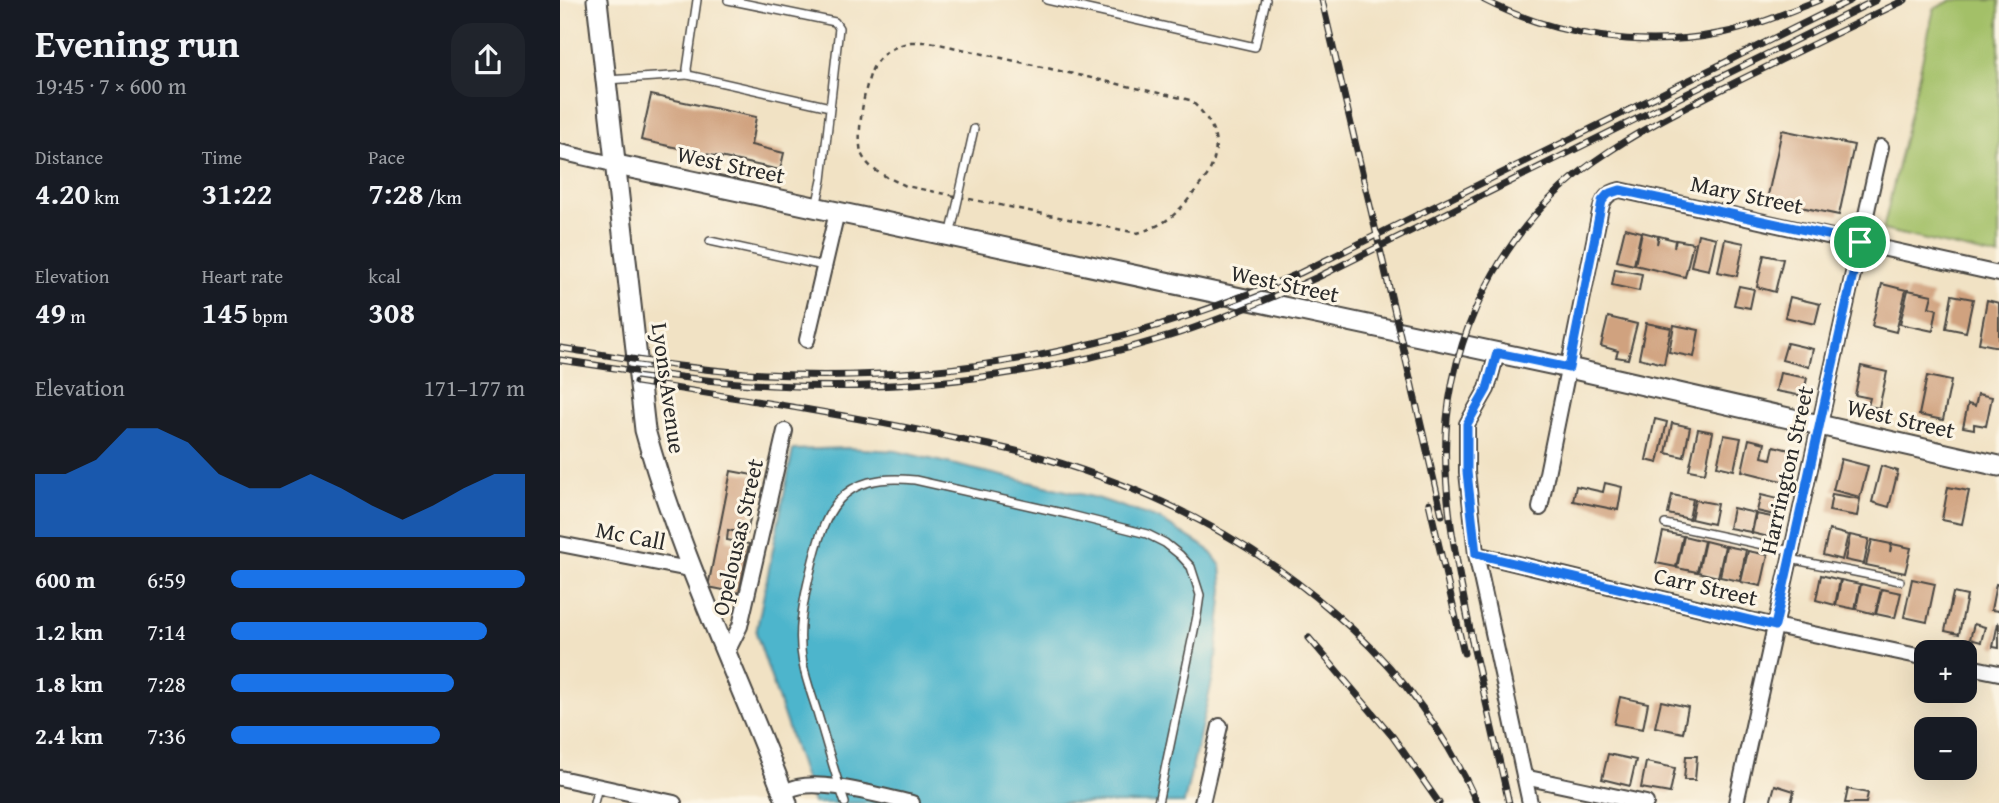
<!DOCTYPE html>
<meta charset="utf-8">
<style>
:root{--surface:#171b24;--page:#20242c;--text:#f1f3f6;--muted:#9ea1a6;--accent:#1a73e8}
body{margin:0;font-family:"Gentium Book Plus",serif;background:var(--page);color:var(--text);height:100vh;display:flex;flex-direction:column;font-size:26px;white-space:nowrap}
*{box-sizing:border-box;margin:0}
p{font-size:23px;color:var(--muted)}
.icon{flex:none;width:38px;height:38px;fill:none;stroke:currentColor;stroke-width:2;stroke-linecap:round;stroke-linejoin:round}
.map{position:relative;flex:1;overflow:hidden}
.panel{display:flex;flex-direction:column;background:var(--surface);width:560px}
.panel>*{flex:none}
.controls{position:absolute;left:1354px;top:640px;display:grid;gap:14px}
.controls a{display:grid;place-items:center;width:63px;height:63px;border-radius:14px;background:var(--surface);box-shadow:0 7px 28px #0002;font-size:35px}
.pin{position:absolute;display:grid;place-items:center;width:60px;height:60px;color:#fff;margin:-30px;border:4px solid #fff;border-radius:50%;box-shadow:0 2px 7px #0007}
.round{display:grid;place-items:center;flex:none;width:74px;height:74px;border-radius:21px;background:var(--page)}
.head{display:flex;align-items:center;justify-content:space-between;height:119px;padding:0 35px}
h1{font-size:38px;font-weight:600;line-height:52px}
.figures{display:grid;grid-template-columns:repeat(3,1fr);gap:10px;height:119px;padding:7px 35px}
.figures div{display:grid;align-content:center}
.figures b{font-size:30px;font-weight:600}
.figures small{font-size:19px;font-weight:400}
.figures p{font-size:19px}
.chart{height:196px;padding:14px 35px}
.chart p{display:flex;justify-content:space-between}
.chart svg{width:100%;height:126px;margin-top:7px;fill:var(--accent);opacity:.7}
ul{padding:0 35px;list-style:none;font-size:23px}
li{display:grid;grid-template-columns:112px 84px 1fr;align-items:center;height:52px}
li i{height:18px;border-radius:9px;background:var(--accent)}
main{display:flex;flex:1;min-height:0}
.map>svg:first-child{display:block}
</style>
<main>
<section class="panel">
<div class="head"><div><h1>Evening run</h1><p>19:45 · 7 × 600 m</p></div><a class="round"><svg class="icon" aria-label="share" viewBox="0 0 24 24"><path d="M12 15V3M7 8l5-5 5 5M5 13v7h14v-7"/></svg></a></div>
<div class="figures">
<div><p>Distance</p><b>4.20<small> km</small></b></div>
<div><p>Time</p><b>31:22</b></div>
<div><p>Pace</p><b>7:28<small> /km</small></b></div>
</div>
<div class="figures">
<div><p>Elevation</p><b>49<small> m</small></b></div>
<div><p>Heart rate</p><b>145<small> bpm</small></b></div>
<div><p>kcal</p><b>308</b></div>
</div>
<div class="chart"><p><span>Elevation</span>171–177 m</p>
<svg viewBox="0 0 160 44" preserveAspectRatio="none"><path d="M0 44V22L10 22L20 17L30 6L40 6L50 11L60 22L70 27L80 27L90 22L100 27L110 33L120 38L130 33L140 27L150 22L160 22V44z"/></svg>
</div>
<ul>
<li><b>600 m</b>6:59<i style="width:100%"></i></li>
<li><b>1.2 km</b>7:14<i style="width:87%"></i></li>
<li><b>1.8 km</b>7:28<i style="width:76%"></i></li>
<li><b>2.4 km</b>7:36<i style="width:71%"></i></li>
</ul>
</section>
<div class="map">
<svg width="1439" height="803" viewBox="0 0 1439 803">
<rect width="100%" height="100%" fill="#fcf5e5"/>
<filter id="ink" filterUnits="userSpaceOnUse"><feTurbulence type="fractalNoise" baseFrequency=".0143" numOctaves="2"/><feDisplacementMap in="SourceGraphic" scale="14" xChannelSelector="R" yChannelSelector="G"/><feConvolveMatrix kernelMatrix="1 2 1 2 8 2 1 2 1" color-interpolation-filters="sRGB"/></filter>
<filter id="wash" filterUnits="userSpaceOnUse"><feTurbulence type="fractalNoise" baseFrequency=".00686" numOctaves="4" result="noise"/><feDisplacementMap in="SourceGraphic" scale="28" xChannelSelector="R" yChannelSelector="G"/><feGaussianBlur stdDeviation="1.57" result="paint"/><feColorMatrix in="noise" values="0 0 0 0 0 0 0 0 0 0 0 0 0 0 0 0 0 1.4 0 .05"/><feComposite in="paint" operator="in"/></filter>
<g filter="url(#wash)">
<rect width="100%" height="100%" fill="#f1e2c4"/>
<polygon fill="#a3c067" stroke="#677649" stroke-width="2" points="1392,0 1439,0 1439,257 1323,230 1374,9"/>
<polygon fill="#4eb5cc" stroke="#3c707c" stroke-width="2" points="286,448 336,451 537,498 599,519 648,549 661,566 663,589 655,668 624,803 253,803 196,633 233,450"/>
<g id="blocks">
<g fill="#d0a27f">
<polygon points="91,95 196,117 191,145 224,153 220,170 81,140"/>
<polygon points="1222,130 1294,145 1279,215 1207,200"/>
<polygon points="1065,228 1081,232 1074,265 1057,261"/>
<polygon points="1082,232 1098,236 1097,244 1099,236 1115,240 1114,247 1116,240 1133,243 1125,277 1075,265"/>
<polygon points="1138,234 1156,238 1149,270 1131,266"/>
<polygon points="1165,239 1184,243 1177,276 1158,272"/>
<polygon points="1204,255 1223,259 1215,292 1197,287"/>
<polygon points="1055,269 1082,274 1079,291 1052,285"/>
<polygon points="1322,284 1346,290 1336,332 1312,326"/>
<polygon points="1179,286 1194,289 1190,308 1174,305"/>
<polygon points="1348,290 1372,295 1369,307 1377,309 1373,331 1340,324"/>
<polygon points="1392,295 1413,299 1406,332 1386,328"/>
<polygon points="1230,297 1260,304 1255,324 1225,317"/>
<polygon points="1427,300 1439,303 1439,347 1419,343"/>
<polygon points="1048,317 1077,324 1068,359 1056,357 1058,351 1041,346"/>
<polygon points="1086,323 1111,328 1104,364 1079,358"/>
<polygon points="1114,325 1139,330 1134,357 1109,352"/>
<polygon points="1227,343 1253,349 1249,367 1222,360"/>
<polygon points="1301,366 1327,372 1319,408 1308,406 1310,398 1295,395"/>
<polygon points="1220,373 1247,378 1243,396 1216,391"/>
<polygon points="1367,376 1391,381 1383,420 1359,415"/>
<polygon points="1418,394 1432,397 1426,426 1414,424 1414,429 1403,427 1408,404 1415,406"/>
<polygon points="1095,419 1107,422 1098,463 1086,460"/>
<polygon points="1112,423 1130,427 1124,457 1106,453"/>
<polygon points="1138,429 1153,432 1145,473 1129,470"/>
<polygon points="1164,435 1181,438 1174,470 1157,466"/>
<polygon points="1189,439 1205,443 1202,457 1211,459 1214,446 1233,451 1226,482 1182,471"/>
<polygon points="1281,459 1308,466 1300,497 1273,490"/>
<polygon points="1321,466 1338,471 1329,507 1312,502"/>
<polygon points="171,471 198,476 187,534 168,530 167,540 189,544 179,593 148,587"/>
<polygon points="1045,483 1062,487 1058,510 1013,501 1016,486 1043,492"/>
<polygon points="1388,487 1409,491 1402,524 1382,520"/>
<polygon points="1272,494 1300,499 1297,516 1269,511"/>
<polygon points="1112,495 1133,499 1129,519 1108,514"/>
<polygon points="1201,495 1222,500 1219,516 1197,511"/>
<polygon points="1135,500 1157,504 1153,524 1131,519"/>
<polygon points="1173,508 1195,513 1191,532 1169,528"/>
<polygon points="1196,514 1217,518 1213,538 1192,533"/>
<polygon points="1269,530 1288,535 1282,560 1263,555"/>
<polygon points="1103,532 1123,536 1116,567 1096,563"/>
<polygon points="1290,535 1309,539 1304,564 1285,560"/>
<polygon points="1124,536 1144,541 1137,572 1117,568"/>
<polygon points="1312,540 1331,544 1330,552 1332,544 1351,548 1345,573 1306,565"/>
<polygon points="1145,541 1165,546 1158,577 1138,572"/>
<polygon points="1166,546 1186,550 1180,581 1160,577"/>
<polygon points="1188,551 1208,555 1201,586 1181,582"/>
<polygon points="1261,575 1280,580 1275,605 1256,600"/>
<polygon points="1352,579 1375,584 1367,622 1344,617"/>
<polygon points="1281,580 1300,584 1295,609 1276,605"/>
<polygon points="1301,584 1321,589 1315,614 1296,609"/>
<polygon points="1436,584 1439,585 1439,611 1431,610"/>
<polygon points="1322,589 1341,593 1335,618 1316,614"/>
<polygon points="1393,593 1407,596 1399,634 1385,631"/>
<polygon points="1438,623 1439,624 1439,648 1433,647"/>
<polygon points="1414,624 1425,627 1421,642 1410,639"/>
<polygon points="1060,697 1088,703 1083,729 1054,724"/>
<polygon points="1101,701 1128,707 1123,733 1095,727"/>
<polygon points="1048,754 1076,760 1070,786 1042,779"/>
<polygon points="1126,756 1137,756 1135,780 1124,780"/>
<polygon points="1086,762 1115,768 1110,793 1081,788"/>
<polygon points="1215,785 1234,791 1231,803 1210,803"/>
<polygon points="1288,789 1308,793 1306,803 1285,803"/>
</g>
</g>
</g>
<g filter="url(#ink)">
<use href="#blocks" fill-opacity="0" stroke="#494642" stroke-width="2"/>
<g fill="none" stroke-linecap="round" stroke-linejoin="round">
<g stroke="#494642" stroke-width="10">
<g id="service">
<polyline points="137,0 127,69 128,75 270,107"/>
<polyline points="168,0 275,22 279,28 262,180 256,207"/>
<polyline points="487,0 695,47 706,0"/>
<polyline points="46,80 128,75"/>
<polyline points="390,236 414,129"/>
<polyline points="150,241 264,266"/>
<polyline points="1105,524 1231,551"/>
<polyline points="1230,559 1340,581"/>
<polyline points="34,803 38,787"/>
<path d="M285,803C275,774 267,745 258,715C253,698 246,681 243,664C237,633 243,603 250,573C265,509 279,472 355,480L507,514L587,534L605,543L620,555L631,567L640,595L637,616L598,803"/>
</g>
</g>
<g stroke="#494642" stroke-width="18">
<g id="minor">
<polyline points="0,152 57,165"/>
<polyline points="247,340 277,212"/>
<polyline points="937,353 927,389 907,424 907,472 916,554 970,803"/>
<path d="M980,508L1040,212C1043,199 1047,193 1060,190L1439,274"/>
<polyline points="0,544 134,570"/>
<polyline points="916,554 1215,626 1367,658"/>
<polyline points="167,652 180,626 225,431"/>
<polyline points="1405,666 1439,673"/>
<polyline points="964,777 1086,803"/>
<polyline points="0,778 114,803"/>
<path d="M225,803L228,791C251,775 324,797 352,803"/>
<polyline points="642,803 660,726"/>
<polyline points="1176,803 1321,147"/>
</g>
</g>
<g stroke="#494642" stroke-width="23">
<g id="tertiary">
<path d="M37,0L85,430C120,558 180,679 227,803"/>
<polyline points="57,165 1009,368 1439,466"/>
</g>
</g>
<path stroke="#494642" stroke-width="2.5" stroke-dasharray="5 5" stroke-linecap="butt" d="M351,42H370L630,100C655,122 664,145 647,176C624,204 615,223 577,233L346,186C330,178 310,172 302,155C295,139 305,79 315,64C324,51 336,46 351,42Z"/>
<use href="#service" stroke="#fff" stroke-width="7"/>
<use href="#minor" stroke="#fff" stroke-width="14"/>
<use href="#tertiary" stroke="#fff" stroke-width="19"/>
<g stroke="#2b2b2b" stroke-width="7">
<g id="rail">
<polyline points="762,0 882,515"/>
<path d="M924,0C996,37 1084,49 1163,33C1196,26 1228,12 1259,0"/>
<path d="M0,348C68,358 136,371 205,374C399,383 562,349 740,273L1291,0"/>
<path d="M0,360C70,370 140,382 211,385C346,392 480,376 610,336C660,320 709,299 758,277L1316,0"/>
<path d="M76,382C177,398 277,413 377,434C412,442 447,448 480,457C588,488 687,537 772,611C834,664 884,728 917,803"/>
<polyline points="869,503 904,653"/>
<polyline points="911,637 949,803"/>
<polyline points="749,638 833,737 879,803"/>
<path d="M913,645C899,572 880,495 887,419C897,317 951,220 1035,161C1076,132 1120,110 1164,88C1224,58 1285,29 1345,0"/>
</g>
</g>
<use href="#rail" stroke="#fcf5e5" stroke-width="4.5" stroke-dasharray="13" stroke-linecap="butt"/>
</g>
</g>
<g fill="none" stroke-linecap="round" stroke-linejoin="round" filter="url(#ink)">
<g stroke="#fff" stroke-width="14">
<polygon id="route" points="1060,190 1300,242 1215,626 916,554 907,472 907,424 927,389 937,353 1009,368 1042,201 1048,194"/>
</g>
<use href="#route" stroke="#1a73e8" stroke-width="9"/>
</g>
<g text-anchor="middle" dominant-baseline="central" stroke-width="6" stroke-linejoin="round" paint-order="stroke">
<g font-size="23" fill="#2b2b2b" stroke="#fcf5e5">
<text transform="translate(171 164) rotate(12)">West Street</text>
<text transform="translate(1187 194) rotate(12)">Mary Street</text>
<text transform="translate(725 283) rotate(12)">West Street</text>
<text transform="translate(109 388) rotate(82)">Lyons Avenue</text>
<text transform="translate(1341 418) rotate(13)">West Street</text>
<text transform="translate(1226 470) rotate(-77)">Harrington Street</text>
<text transform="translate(71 535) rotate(11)">Mc Call</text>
<text transform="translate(177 537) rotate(-77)">Opelousas Street</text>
<text transform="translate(1146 586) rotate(13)">Carr Street</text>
</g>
</g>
</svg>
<div class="controls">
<a>+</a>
<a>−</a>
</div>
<div class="pin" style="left:1300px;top:242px;background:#1e9e55"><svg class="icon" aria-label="arrive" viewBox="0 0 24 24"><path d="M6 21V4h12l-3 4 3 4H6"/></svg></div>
</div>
</main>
